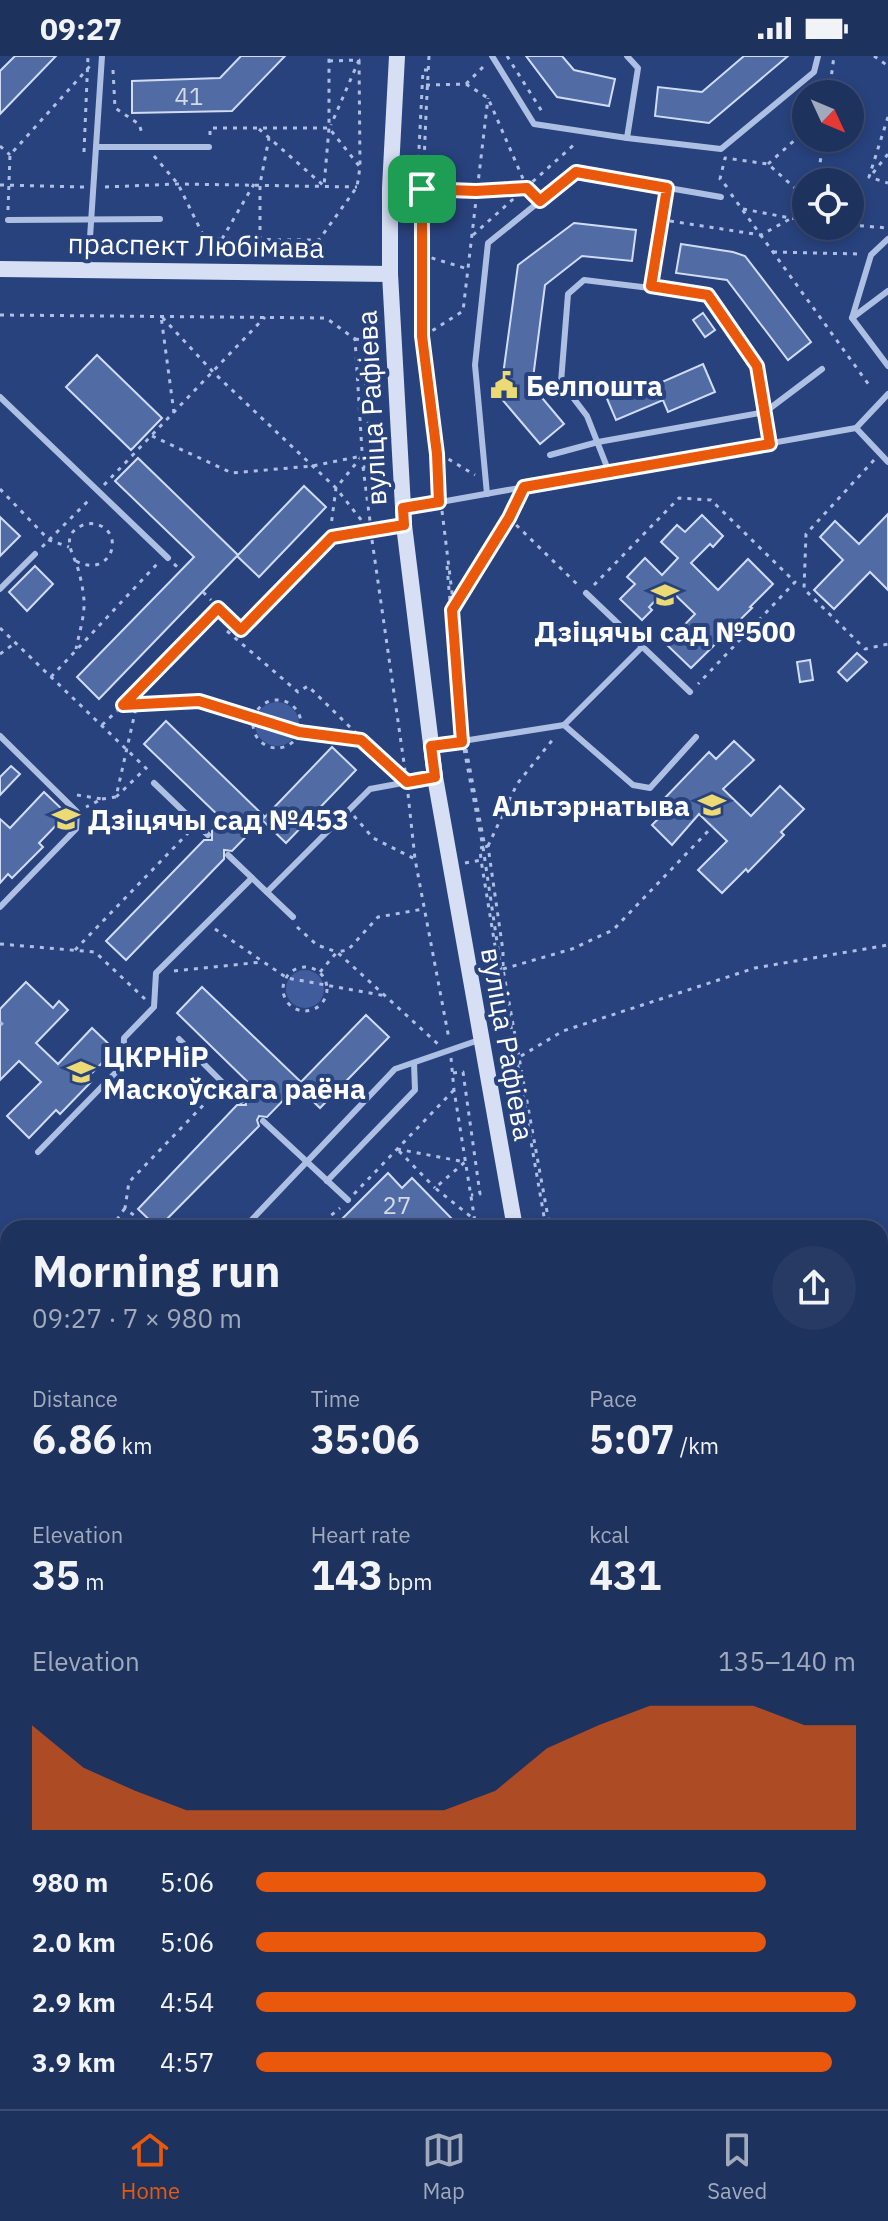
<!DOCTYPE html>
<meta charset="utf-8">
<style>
:root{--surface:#1e325e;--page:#263a64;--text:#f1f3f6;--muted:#a1aabc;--line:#3c4d73;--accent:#ea580c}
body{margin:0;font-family:"IBM Plex Sans",sans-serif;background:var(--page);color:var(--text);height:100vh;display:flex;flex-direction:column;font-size:30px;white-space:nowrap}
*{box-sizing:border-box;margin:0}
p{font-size:26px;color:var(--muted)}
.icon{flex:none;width:44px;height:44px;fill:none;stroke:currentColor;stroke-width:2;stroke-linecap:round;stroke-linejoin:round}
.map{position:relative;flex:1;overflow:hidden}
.side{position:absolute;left:0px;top:1164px;width:888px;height:890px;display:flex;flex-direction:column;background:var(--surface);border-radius:24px 24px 0 0;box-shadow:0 4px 12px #0003,0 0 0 2px var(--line)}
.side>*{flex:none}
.needle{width:52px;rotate:134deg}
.controls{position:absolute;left:792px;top:24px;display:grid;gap:16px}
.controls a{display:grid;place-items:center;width:72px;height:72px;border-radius:50%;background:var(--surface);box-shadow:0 4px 12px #0003,0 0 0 2px var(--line);font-size:40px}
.pin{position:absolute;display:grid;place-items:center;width:68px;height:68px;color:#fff;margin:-34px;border-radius:16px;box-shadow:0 4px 12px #0006}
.round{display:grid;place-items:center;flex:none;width:84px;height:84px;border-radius:42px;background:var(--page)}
.head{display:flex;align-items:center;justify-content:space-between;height:136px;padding:0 32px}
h1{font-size:44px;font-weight:700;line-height:60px}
.metrics{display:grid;grid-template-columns:repeat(3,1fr);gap:12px;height:136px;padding:8px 32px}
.metrics div{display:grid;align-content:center}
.metrics b{font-size:40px;font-weight:700}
.metrics small{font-size:22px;font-weight:400}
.metrics p{font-size:22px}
.chart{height:224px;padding:16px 32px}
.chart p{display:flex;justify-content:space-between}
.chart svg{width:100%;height:144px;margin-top:8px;fill:var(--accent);opacity:.7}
ul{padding:0 32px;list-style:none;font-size:26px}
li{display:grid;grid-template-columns:128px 96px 1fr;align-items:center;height:60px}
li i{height:20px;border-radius:10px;background:var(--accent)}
.status{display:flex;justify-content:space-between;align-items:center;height:56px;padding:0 40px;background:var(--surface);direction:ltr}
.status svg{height:22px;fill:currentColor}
.tab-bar{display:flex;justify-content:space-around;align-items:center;height:112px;border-top:2px solid var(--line);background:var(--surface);font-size:22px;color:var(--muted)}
.tab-bar a{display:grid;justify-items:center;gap:4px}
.tab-bar .selected{color:var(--accent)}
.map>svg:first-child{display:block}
</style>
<div class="status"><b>09:27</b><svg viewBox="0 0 49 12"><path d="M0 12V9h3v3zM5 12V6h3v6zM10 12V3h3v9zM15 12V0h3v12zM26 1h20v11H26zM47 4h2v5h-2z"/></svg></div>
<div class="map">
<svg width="888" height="2053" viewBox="0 0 888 2053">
<rect width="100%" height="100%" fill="#28427d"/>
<g fill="#405c9c">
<circle cx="277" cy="668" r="22"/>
<circle cx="305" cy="933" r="19"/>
<polygon points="888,1698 888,1806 880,1806 880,1701"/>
<polygon points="888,1901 888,2053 850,2053 851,2046 880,2046 880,1902"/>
<polygon points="346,2046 388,2046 395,2053 346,2053 341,2049"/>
</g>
<g fill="#516ba5" stroke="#d0dcf4" stroke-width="2">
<polygon points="15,0 56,0 0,58 0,15"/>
<polygon points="241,0 285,0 232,55 132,57 132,25 220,22"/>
<polygon points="526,0 562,0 574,14 615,23 609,50 557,41"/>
<polygon points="744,0 788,0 709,67 655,60 658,31 702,36"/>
<polygon points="574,167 636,174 632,205 582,200 545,229 532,330 564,368 540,388 500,341 518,209"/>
<polygon points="681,188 733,196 745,200 811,286 788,304 727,224 676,217"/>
<polygon points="703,257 715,274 705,281 693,264"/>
<polygon points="97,299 162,362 131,394 66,331"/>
<polygon points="703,308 715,336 668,356 663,344 616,364 605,338 629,327 635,338"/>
<polygon points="138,402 238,499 304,430 326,451 259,521 237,500 99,643 77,621 194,501 115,425"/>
<polygon points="888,458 888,534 870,516 834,553 814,534 843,504 820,481 835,465 859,488"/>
<polygon points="702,459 723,480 713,491 710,488 691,507 718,534 748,503 773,528 750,551 752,552 691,612 666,588 695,558 668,532 649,551 652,554 642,564 620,543 635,528 627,521 645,502 662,519 678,502 661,486 677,469 685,476"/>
<polygon points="0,461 20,480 0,500"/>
<polygon points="35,510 53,528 27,555 9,536"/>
<polygon points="857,597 867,606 847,625 838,616"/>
<polygon points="810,604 813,624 800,626 797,606"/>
<polygon points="166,665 265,761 232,795 224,794 224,803 126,904 106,885 204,784 212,784 212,775 223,764 144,688"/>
<polygon points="734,685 754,704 723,733 751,760 780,730 804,753 781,776 784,779 748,816 746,813 722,837 698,814 727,785 699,758 672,789 652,769 667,754 660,747 709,696 716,703"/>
<polygon points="332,691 356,714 286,787 262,764"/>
<polygon points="11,710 20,718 0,739 0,721"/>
<polygon points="44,736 67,758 39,787 43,791 12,822 8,818 0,827 0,763 10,772"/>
<polygon points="26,926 53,952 59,945 68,954 36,987 58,1008 92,972 115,994 87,1022 91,1026 60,1058 56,1054 29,1082 7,1060 41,1026 19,1005 0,1024 0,953"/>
<polygon points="202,931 301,1026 267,1061 259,1060 257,1064 259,1070 158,1172 138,1153 237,1049 246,1049 245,1041 254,1032 177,957"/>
<polygon points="366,959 389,981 320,1052 297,1030"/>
<polygon points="388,1117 402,1132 412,1122 455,1166 449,1172 333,1172"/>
</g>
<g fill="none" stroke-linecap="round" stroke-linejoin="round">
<g stroke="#aebfe4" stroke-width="3" stroke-dasharray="4 6" stroke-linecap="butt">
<path d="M429,0C424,92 420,184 424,276C426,329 438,382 440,435"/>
<polyline points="507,0 543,57"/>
<polyline points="874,0 888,10"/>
<polyline points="329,5 359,4 331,69"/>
<polyline points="113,14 115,52 139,68 143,80"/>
<polyline points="428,14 423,14 417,133 476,135 527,132"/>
<polyline points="466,28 486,8"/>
<polyline points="426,29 466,28 488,42 527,132 532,137"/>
<polyline points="829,38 834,0"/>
<polyline points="888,61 869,121 888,127"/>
<polyline points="259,73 324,130 329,72 329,0"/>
<polyline points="210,79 210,72 329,72 360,111"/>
<polyline points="0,90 10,99"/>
<polyline points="84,96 88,0"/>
<polyline points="154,100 178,128 205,183 319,184 357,131 360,111 359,0"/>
<polyline points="768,108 806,74"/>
<polyline points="873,117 888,98"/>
<polyline points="817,126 824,82"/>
<polyline points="0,129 85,131"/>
<polyline points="105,131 178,128 357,131"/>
<polyline points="727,131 720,123 725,102 768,108 806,142"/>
<polyline points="731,138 869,329"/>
<polyline points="743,153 806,165"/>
<polyline points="8,154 10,99 91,9"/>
<polyline points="670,165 761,179 806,154"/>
<polyline points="850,169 888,172"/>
<polyline points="473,179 577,86"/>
<polyline points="222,183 254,128"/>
<polyline points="260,184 260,128 269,82"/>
<polyline points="773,196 860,198"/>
<polyline points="233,199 233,183"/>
<polyline points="422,199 468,213"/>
<polyline points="0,259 326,262 355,283 363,411 370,465"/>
<polyline points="424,280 463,255 488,42"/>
<polyline points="355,283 363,284 371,410 363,411"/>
<polyline points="174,357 161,260 214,317 336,432 362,465"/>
<polyline points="152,380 232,417 312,410 362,400 336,432 331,470"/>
<polyline points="370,389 386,387"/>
<polyline points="440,398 475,419"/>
<polyline points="874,404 806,478 804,533 865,593 888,588"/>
<polyline points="104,429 265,261"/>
<polyline points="0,433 49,484 69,491"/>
<polyline points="442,455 454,553 464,674"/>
<polyline points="509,462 580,531"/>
<polyline points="372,484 405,714"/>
<polyline points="42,491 90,443"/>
<path d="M76,505C109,523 126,480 99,469C94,467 86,467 81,470C62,479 71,494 76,507C80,517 83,533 84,544C85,559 79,578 76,593"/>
<polyline points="174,508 181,514"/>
<polyline points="447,510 461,674"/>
<polyline points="594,529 679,442 711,444 795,526 698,628"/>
<polyline points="203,536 211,544"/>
<polyline points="454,553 519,442"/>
<polyline points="0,572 150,716"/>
<polyline points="227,575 298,636 308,630 398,718"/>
<polyline points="0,598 15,587"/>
<polyline points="51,621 158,507"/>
<circle cx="277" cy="668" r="24"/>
<polyline points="138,648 199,645 299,676 361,684"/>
<polyline points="102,669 117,655"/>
<polyline points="464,693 483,791 501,913 546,1172"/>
<polyline points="466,693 485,791 488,790 503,895 503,913 550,1172"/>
<polyline points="408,738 415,803 449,983"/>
<polyline points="77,739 102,743 86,751"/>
<polyline points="116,741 145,713"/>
<polyline points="102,743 116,741 136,652"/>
<polyline points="354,760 373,782 415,803"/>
<polyline points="488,790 517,728 554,682"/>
<polyline points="484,791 480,792 481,804 496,896 499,895"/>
<polyline points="465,807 481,804"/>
<polyline points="297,871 317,889 337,896 438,988"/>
<polyline points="215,873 287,922 386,940"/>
<polyline points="0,888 95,896 145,943"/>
<polyline points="75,894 189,776"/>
<circle cx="305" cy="933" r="22"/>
<polyline points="503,913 572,893 613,874 713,770"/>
<polyline points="174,915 262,906"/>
<polyline points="320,916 337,896 348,894 378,861 423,853"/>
<polyline points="0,966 6,972"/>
<polyline points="521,1000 563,975 755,912 888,889"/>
<polyline points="451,1002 454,1034 476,1172"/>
<polyline points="453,1017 463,1016 480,1138 471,1139"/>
<polyline points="397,1093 465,1106 435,1132 475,1164"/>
<polyline points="399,1095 435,1132"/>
<polyline points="354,1138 454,1034"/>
<polyline points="111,1172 125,1152"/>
<polyline points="149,1172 125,1152 129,1126 216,1036"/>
<polyline points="316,1172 340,1152"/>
<polyline points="880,1231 888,1219"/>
<polyline points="0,1237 8,1235"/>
<polyline points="0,1318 8,1306"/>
<polyline points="0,1326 8,1326"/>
<polyline points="880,1402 888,1409"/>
<polyline points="880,1454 888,1458"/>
<polyline points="880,1454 888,1451"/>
<polyline points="880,1705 888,1702"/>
<polyline points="0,1777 8,1776"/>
<polyline points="880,1812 888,1812"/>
<polyline points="0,1897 8,1897"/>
<polyline points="880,1898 888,1897"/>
<polyline points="0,1926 8,1918"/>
<polyline points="169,2046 170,2053"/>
<polyline points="403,2046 411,2053"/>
<polyline points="618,2046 619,2053"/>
<polyline points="713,2046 714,2053"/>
<polyline points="307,2053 313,2046"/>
</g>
<g stroke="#aebfe4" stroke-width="6">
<polyline points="492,0 534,68 627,82 638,12 627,0"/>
<polyline points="627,82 721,93 814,16 818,0"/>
<polyline points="96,91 209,91"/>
<polyline points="8,164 160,163"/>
<polyline points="88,212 102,0"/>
<polyline points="651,230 667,132"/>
<polyline points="888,235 852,262 888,310"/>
<polyline points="852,262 871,199 888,183"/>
<polyline points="0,341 168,502"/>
<polyline points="856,372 888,406"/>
<polyline points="550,399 598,386 765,356 822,313"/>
<polyline points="609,416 587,360 561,326 568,238 584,224 708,239 757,310 770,388"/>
<polyline points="487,438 475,309 488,187 576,116 721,141"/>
<polyline points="407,452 856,372 888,338"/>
<polyline points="0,533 35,498"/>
<polyline points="586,537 690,636"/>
<polyline points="123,649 218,552 241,574 332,481 402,470"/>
<polyline points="564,669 633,729 650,732 696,681"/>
<polyline points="0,680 77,756 76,773 0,851"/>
<polyline points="431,690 564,669 642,591"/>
<polyline points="154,727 208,779"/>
<polyline points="228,799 293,861"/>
<polyline points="267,836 370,733 435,721"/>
<polyline points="179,983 241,1045"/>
<polyline points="263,1065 348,1144"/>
<polyline points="38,1096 123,1009 124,982 154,951 156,917 252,822"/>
<polyline points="327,1125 415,1034 414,1007"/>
<polyline points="244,1172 395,1013 479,984"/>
<polyline points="0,1403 8,1403"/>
<polyline points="56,2046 63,2053"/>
<polyline points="285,2046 292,2053"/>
<polyline points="517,2046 524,2053"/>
<polyline points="749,2046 749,2053"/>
<polyline points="776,2053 776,2046"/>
<polyline points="791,2053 791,2046"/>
<polyline points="805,2053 806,2046"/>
<polyline points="833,2053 834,2046"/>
</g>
<g stroke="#d7dff5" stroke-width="16">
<polyline points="397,0 390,132 390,218 404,469 435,721 515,1172"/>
<polyline points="0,213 390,218"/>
<polyline points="880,1834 888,1834"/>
<polyline points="0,1854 8,1853"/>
<polyline points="880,1867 888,1867"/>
<polyline points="662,2046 663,2053"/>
</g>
</g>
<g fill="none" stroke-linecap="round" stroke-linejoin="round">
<g stroke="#fff" stroke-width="16">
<polygon id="route" points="576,116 667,132 651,230 708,239 757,310 770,388 524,431 509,462 452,554 462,686 431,690 435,721 407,726 361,684 299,676 199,645 123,649 218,552 241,574 332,481 404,469 403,452 439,446 437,398 422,280 422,133 476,135 527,132 540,145"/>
</g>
<use href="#route" stroke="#ea580c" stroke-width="10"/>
</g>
<defs>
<g id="civic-bare" transform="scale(2.16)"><path d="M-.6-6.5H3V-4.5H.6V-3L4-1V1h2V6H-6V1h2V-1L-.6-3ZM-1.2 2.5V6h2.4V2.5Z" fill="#ecda74" stroke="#28427d" stroke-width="2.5" paint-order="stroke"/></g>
<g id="school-bare" transform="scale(2.16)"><path d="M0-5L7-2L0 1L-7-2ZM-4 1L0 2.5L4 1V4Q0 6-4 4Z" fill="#ecda74" stroke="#28427d" stroke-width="2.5" paint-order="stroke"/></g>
</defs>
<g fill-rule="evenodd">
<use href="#civic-bare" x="504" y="329"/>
<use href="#school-bare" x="665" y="539"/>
<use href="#school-bare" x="712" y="749"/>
<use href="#school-bare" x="66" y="763"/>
<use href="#school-bare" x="81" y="1016"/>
</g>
<g text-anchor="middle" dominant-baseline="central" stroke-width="8" stroke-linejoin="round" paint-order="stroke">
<g font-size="24" fill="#d4dae8">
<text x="189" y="40">41</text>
<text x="397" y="1149">27</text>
</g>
<g font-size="28" fill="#fff" stroke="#28427d">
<text transform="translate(196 189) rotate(1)">праспект Любімава</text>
<text transform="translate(371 352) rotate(-93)">вуліца Рафіева</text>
<text transform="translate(508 988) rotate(80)">вуліца Рафіева</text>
</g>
<g font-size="28" font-weight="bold" fill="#fff" stroke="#28427d" text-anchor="start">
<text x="526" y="329">Белпошта</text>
<text x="665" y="575" text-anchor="middle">Дзіцячы сад №500</text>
<text x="690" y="749" text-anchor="end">Альтэрнатыва</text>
<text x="88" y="763">Дзіцячы сад №453</text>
<text x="103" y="1000">ЦКРНіР<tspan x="103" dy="32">Маскоўскага раёна</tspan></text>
</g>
</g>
</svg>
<div class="controls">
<a><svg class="needle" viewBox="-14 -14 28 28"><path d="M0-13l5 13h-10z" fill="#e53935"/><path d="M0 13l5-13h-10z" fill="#a1aabc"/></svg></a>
<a><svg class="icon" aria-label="locate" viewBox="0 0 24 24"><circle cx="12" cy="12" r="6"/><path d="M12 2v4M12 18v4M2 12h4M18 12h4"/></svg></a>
</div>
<div class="pin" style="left:422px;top:133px;background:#1e9e55"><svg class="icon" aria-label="arrive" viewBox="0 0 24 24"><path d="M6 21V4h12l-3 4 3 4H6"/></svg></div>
<section class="side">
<div class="head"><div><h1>Morning run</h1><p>09:27 · 7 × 980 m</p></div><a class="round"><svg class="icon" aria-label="share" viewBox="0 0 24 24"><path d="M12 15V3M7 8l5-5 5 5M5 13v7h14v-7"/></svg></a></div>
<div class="metrics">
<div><p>Distance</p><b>6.86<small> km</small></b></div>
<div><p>Time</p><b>35:06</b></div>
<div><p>Pace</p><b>5:07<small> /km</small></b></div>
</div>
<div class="metrics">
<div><p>Elevation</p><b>35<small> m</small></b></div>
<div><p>Heart rate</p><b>143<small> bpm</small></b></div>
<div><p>kcal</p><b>431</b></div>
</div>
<div class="chart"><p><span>Elevation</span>135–140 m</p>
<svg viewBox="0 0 160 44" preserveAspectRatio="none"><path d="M0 44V12L10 25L20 32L30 38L40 38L50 38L60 38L70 38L80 38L90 32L100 19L110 12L120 6L130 6L140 6L150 12L160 12V44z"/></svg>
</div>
<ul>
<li><b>980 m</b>5:06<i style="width:85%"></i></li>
<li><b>2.0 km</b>5:06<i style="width:85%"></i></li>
<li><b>2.9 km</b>4:54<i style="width:100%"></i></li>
<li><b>3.9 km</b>4:57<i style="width:96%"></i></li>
</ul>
</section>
</div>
<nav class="tab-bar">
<a class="selected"><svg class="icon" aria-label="home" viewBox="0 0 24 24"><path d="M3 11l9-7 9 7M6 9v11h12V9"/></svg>Home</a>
<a><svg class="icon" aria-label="map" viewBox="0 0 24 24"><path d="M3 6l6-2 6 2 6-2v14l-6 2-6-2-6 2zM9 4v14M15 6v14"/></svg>Map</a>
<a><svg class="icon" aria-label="saved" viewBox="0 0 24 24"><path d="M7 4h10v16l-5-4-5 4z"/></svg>Saved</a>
</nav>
